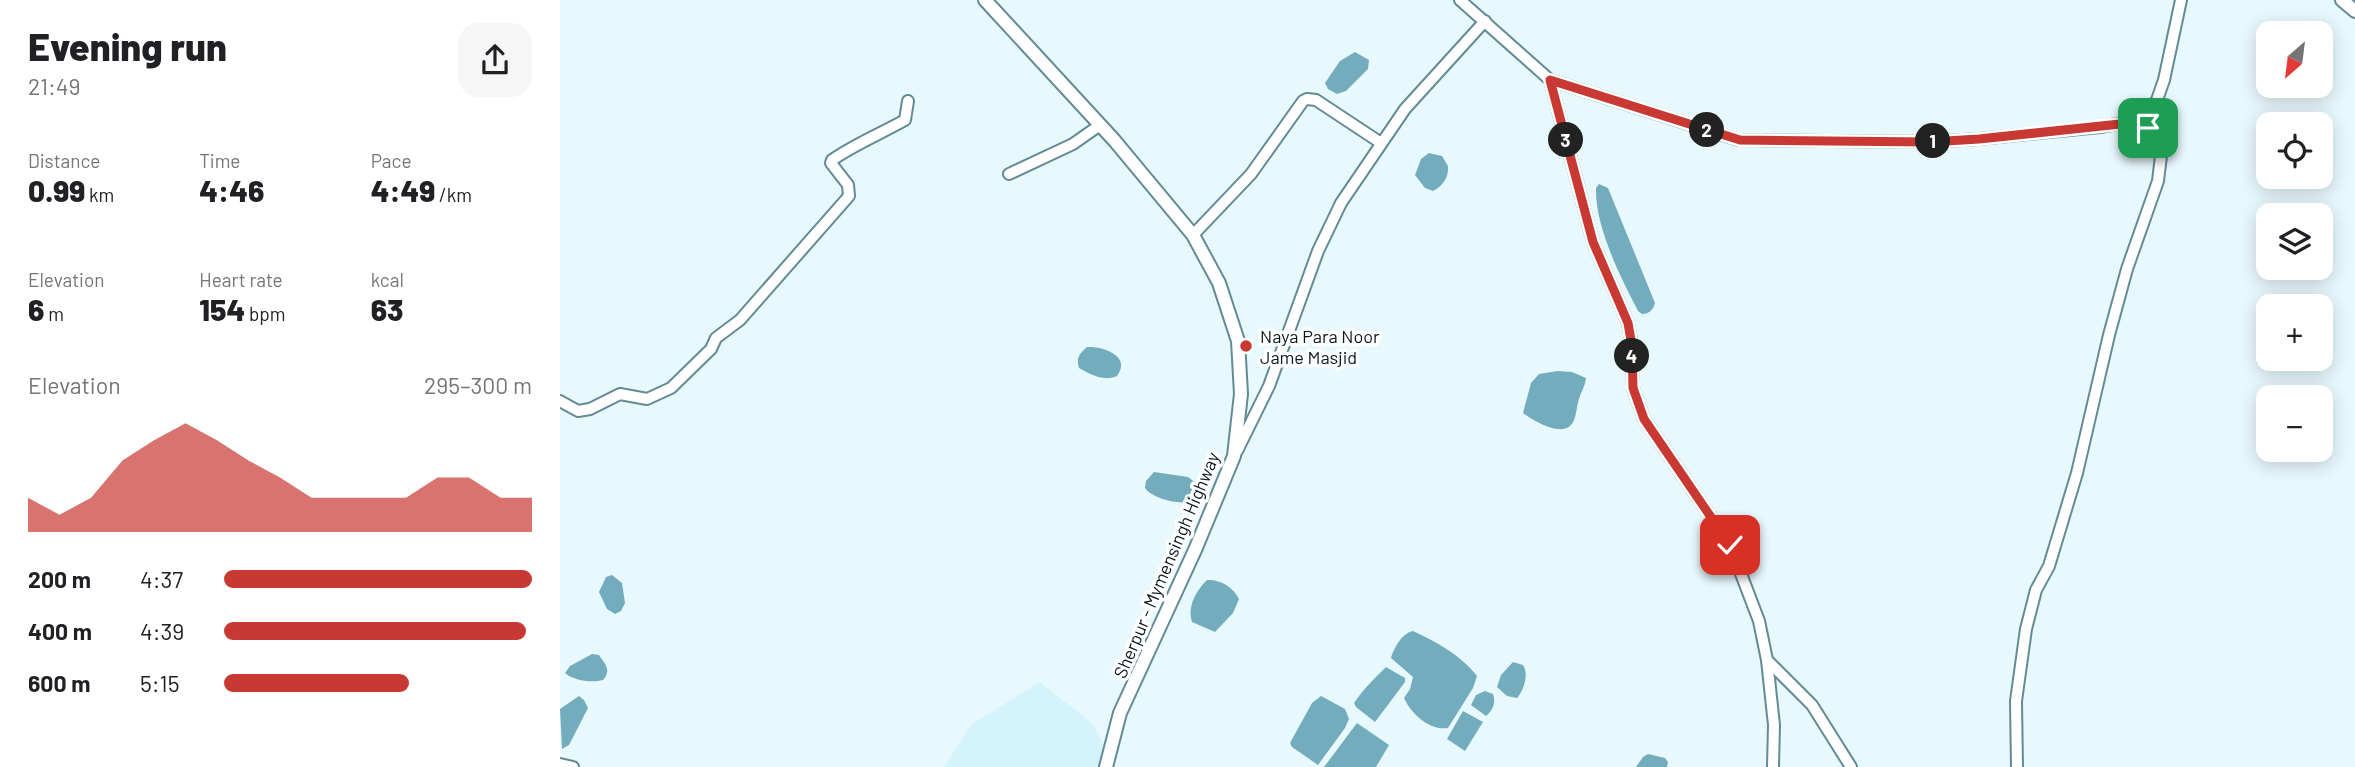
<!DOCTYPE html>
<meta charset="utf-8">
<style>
:root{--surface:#fff;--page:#f6f6f6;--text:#202124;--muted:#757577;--accent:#c83934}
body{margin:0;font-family:Barlow,sans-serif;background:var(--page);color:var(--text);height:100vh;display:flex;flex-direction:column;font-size:26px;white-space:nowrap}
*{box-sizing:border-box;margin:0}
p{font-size:23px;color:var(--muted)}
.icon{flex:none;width:38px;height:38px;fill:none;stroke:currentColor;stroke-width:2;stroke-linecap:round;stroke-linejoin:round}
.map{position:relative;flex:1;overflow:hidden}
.panel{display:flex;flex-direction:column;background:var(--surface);width:560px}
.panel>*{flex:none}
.needle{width:46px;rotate:208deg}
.tools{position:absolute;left:1696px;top:21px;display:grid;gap:14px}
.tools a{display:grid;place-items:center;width:77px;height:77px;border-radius:14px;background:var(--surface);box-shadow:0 4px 18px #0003;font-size:35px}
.pin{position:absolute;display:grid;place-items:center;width:60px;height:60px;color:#fff;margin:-30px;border-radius:14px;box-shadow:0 4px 10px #0006}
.km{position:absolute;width:35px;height:35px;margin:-18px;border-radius:50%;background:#222;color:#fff;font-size:19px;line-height:35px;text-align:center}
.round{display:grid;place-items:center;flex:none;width:74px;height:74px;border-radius:21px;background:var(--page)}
.headline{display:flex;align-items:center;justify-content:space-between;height:119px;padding:0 28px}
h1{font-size:38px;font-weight:800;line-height:52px}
.figures{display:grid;grid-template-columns:repeat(3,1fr);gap:10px;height:119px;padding:7px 28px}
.figures div{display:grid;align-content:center}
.figures b{font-size:30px;font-weight:800}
.figures small{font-size:19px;font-weight:400}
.figures p{font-size:19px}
.chart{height:196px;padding:14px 28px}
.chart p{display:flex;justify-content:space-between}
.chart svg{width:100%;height:126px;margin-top:7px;fill:var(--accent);opacity:.7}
ul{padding:0 28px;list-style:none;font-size:23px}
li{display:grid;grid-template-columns:112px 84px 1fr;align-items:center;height:52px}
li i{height:18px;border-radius:9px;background:var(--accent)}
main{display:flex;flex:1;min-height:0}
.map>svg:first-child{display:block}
</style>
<main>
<section class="panel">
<div class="headline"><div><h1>Evening run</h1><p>21:49</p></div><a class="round"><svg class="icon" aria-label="share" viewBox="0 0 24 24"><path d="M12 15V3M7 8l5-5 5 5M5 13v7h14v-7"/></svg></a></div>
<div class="figures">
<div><p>Distance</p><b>0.99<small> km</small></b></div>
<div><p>Time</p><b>4:46</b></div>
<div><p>Pace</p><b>4:49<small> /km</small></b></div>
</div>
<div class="figures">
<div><p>Elevation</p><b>6<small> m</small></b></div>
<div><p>Heart rate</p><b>154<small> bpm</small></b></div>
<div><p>kcal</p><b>63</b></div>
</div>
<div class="chart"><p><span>Elevation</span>295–300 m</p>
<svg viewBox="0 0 160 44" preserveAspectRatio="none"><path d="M0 44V32L10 38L20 32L30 19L40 12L50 6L60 12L70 19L80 25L90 32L100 32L110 32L120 32L130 25L140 25L150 32L160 32V44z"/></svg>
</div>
<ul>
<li><b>200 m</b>4:37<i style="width:100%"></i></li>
<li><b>400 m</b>4:39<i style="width:98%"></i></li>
<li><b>600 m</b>5:15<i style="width:60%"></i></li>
</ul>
</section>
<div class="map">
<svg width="1795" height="767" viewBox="0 0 1795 767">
<rect width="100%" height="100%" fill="#e8f9fe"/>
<polygon fill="#d4f3fc" points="480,682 533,724 543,744 539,767 384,767 412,724"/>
<g fill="#73adbd">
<polygon points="795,52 809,60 808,69 786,91 777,94 768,89 765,83 780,61"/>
<path d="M869,153L882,156L888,166C889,177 883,186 873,191L865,188L855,175L861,159Z"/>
<path d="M1039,184L1048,188L1095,303C1093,310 1089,314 1082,314L1078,311C1060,276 1035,227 1036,188Z"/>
<path d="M527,347C543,346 572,356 557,376C543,382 530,374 519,368C516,358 519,354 527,347Z"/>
<path d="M998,371L1012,372L1026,378C1025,387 1021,392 1019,399C1016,407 1017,420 1010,426C999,436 972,420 963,413L971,383L979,374Z"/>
<path d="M594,472L628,477L641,487C644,513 593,501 585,488L586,481Z"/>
<polygon points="52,575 62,583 65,603 61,611 55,614 47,609 39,592 46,577"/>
<path d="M647,580C660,579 673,587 679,599L673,613L655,632L632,622C627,606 636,591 647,580Z"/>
<path d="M853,631C875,641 902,656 917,676L913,688L888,728C870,731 851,714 844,698L850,689L853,677L831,658C834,648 842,633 853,631Z"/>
<path d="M32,654L39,655C45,664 52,670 43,680C32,683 14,681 5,673L10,666Z"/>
<path d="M953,662L963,665C969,674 964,690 957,698L947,696L937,687L941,675Z"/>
<path d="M826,667L845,678V682L815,722L796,707L794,703C804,688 814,679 826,667Z"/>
<path d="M925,691L933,694C936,703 933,710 926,716L911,705L916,695Z"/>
<polygon points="19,696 24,700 28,708 9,745 2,749 0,709"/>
<polygon points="761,696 785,709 789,719 785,728 758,765 732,747 730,743 752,703"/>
<polygon points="903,711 923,722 905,751 887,739"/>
<polygon points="797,723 829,745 816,767 764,767"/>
<polygon points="1088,754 1105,758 1108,762 1107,767 1076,767 1083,757"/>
</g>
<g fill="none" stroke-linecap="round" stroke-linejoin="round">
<g stroke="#638b96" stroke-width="14">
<g id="minor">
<polyline points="900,0 990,80 1179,140 1370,142 1419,139 1540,127 1574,121 1584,115 1597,100 1604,80 1621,0"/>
<polyline points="990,80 1033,242 1068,323 1072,346 1073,388 1084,419 1170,545 1199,621 1207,660 1252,705 1291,767"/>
<polyline points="449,174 513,144 540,125"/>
<polyline points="633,235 691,174 743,101 747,99 756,100 821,143"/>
<path d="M0,401L18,411L30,409L60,394L87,399L111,388L151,349L156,338L180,320L289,196L288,185L271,163L272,160C295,144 320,134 345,120L348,101"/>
<polyline points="677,451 709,386 758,251 781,203 845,109 925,21"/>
<polyline points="1207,660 1214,725 1213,767"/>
<polyline points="0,764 13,767"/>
<polyline points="1457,767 1456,701 1466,629 1476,590 1489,566 1517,473 1549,335 1567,269 1598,181 1601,156 1599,143 1588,128 1584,115"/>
</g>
</g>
<g stroke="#638b96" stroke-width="16">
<g id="major">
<polyline points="425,0 554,140 633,235 659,283 678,341 681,394 674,456 635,550 560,713 546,767"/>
<polyline points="1782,0 1795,11"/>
</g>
</g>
<use href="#minor" stroke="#fff" stroke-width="10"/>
<use href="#major" stroke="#fff" stroke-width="12"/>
</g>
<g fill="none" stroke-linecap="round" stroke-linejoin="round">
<g stroke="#fff" stroke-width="14">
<polyline id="route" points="1170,545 1084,419 1073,388 1072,346 1068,323 1033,242 990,80 1180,140 1370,142 1419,139 1560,124 1584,115 1588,128"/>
</g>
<use href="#route" stroke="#c83934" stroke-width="9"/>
</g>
<circle fill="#c83934" stroke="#fff" stroke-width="2.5" cx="686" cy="346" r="7"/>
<g text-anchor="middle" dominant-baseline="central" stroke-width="7" stroke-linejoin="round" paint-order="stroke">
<g font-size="18" fill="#08181c" stroke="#fff" text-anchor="start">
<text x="700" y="336">Naya Para Noor<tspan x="700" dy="21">Jame Masjid</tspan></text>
</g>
<g font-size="18" fill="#08181c" stroke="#fff">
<text transform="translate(606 565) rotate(-67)">Sherpur - Mymensingh Highway</text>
</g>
</g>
</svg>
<div class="tools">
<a><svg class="needle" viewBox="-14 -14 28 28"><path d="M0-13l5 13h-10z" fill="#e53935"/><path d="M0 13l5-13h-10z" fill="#757577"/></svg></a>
<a><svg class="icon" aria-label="locate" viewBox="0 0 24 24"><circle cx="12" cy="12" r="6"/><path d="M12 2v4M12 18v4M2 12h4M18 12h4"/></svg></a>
<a><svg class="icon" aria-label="layers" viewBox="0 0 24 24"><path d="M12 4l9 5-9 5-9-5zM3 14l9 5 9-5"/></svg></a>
<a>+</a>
<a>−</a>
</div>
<div class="pin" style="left:1588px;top:128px;background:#1e9e55"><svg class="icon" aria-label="arrive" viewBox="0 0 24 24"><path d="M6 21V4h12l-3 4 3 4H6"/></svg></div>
<div class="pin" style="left:1170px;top:545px;background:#d93025"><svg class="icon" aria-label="check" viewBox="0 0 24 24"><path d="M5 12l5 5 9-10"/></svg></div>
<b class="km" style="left:1373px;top:141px">1</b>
<b class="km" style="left:1147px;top:130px">2</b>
<b class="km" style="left:1006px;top:140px">3</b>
<b class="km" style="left:1072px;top:356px">4</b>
</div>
</main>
